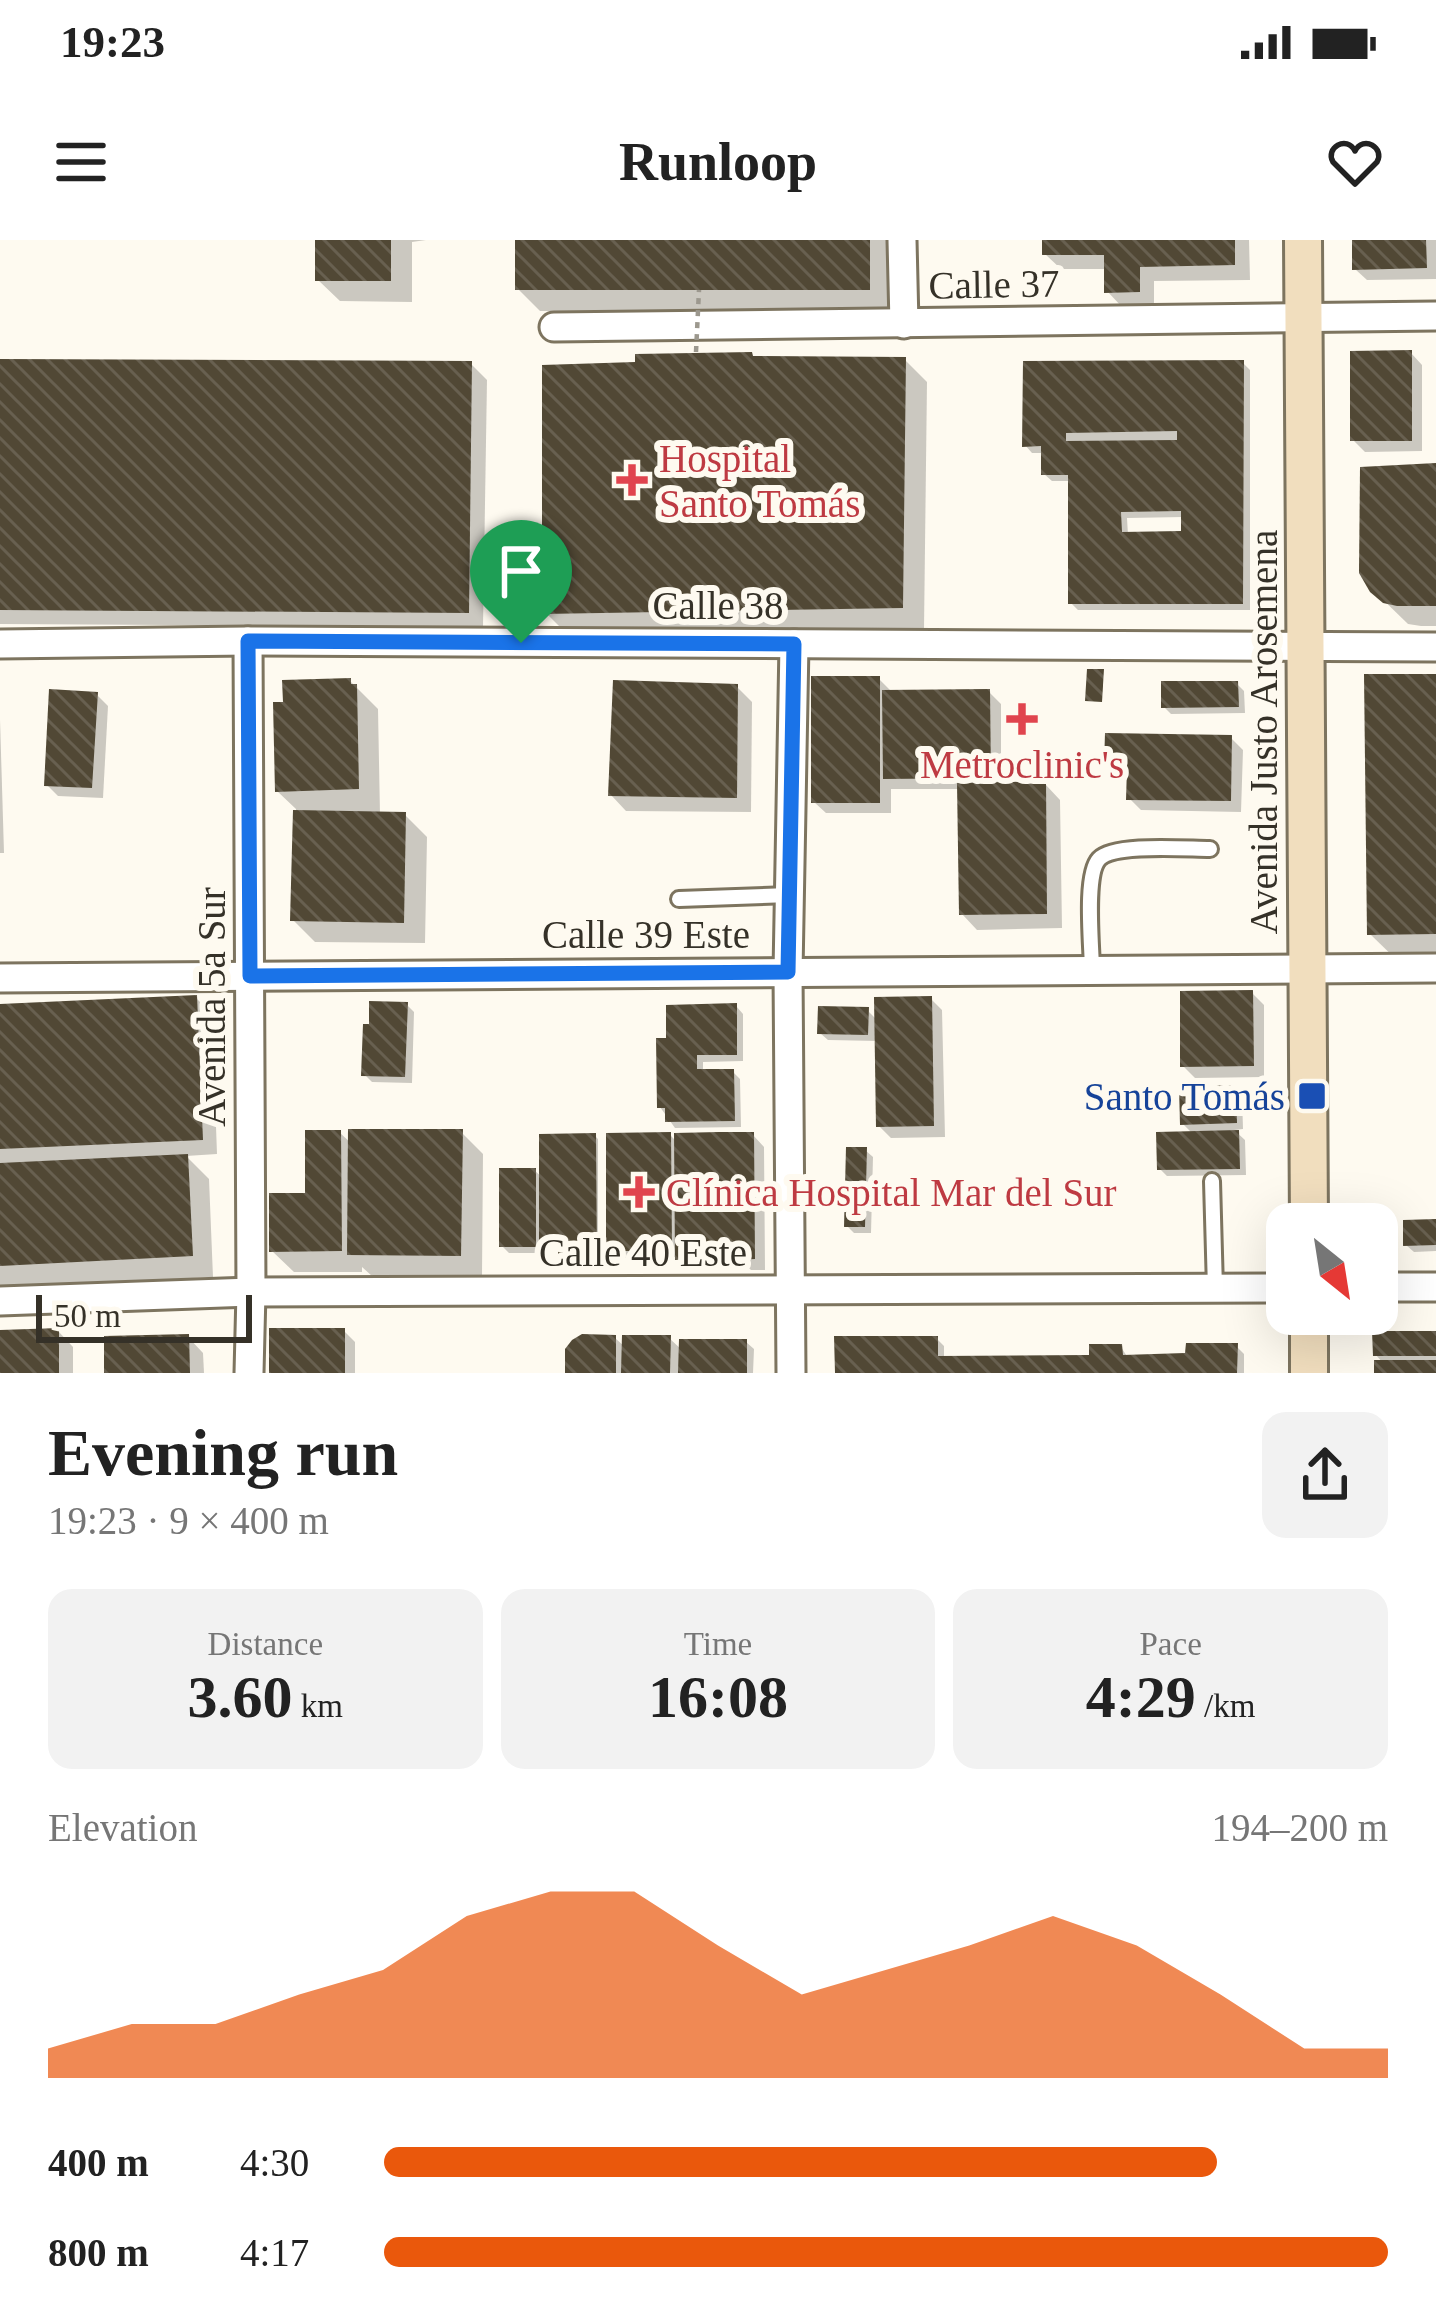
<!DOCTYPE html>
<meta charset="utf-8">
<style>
:root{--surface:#fff;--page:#f2f2f2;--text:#222;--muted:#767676;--accent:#ea580c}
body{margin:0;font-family:"Times New Roman",serif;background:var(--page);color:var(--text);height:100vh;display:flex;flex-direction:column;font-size:45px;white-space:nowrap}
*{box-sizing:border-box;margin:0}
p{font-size:39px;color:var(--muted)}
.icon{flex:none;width:66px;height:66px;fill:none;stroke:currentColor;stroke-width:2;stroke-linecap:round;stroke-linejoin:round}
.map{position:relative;height:1133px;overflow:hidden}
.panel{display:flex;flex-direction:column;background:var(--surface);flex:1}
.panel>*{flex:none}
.needle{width:78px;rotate:150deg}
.tools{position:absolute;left:1266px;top:963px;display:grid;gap:24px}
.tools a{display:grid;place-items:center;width:132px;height:132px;border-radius:24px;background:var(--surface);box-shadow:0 12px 48px #0002;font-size:60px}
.scale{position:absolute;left:36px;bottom:30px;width:216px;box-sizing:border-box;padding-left:12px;border:6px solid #353128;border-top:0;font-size:33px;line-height:42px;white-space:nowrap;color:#353128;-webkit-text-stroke:9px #fefaf0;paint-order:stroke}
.pin{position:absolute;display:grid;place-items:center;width:102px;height:102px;color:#fff;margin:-123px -51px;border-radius:50% 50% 50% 0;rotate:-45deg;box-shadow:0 0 12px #0007}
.pin .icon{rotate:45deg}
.round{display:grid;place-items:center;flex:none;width:126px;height:126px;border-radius:24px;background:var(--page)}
.overview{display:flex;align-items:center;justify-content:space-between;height:204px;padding:0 48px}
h1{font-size:66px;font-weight:700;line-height:90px}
.figures{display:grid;grid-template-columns:repeat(3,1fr);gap:18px;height:204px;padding:12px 48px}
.figures div{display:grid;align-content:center;border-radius:24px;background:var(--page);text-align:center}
.figures b{font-size:60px;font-weight:700}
.figures small{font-size:33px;font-weight:400}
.figures p{font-size:33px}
.chart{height:336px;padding:24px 48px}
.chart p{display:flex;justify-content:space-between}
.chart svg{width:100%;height:216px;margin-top:12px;fill:var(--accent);opacity:.7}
ul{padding:0 48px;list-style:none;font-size:39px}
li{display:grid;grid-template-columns:192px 144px 1fr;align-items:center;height:90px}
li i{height:30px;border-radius:15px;background:var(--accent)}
.status{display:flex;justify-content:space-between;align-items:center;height:84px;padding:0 60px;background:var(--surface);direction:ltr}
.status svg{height:33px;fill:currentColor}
header{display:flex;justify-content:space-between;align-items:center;height:156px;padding:0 48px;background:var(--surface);font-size:54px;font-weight:700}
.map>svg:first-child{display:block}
</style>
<div class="status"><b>19:23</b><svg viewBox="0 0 49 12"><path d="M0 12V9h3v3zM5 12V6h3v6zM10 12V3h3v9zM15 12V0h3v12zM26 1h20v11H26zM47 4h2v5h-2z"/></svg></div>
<header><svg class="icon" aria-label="menu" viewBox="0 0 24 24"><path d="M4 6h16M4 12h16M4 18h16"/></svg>Runloop<svg class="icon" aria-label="heart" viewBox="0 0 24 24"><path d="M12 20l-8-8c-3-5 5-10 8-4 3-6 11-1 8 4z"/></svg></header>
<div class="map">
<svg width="1436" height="1133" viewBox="0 0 1436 1133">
<defs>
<pattern id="building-back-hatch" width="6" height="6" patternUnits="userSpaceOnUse" patternTransform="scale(3)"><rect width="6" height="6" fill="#514835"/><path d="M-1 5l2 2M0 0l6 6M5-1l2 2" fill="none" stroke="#686050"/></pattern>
</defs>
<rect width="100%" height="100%" fill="#fefaf0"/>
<g fill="#0003" fill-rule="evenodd">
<polygon points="318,0 426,0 412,2 412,62 340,61 318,40"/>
<polygon points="518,0 891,0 891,71 540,71 518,49"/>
<polygon points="1045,0 1249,0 1250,40 1154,41 1154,67 1122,67 1107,51 1107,29 1061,29 1045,14"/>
<polygon points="1355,0 1436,0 1436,39 1367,40 1355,29"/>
<polygon points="1411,113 1422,125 1422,211 1365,212 1353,200"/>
<polygon points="755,119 905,120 927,142 924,389 567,394 545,372"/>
<polygon points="0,122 471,124 487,140 483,387 0,384"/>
<path d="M1243,123L1250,130V370H1078L1071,363V241H1052L1044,234V213H1032L1025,205ZM1184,277V294L1128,295L1127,278Z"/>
<polygon points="1436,226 1436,386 1421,386 1408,384 1373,350"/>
<polygon points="1436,437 1436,726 1404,727 1370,694"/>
<polygon points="879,439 890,450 989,452 1001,464 1001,545 1045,544 1060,560 1062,688 977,690 962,674 960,549 891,549 891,573 826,573 814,562"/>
<polygon points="350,441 378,469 380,575 405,575 427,597 425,703 315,702 293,680 296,569 277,551"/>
<polygon points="1237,444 1244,451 1245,473 1171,474 1164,467"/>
<polygon points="737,447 752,462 751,572 626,571 611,555"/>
<polygon points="97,455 108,466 103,558 58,556 47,545"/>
<polygon points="0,479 4,613 0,613"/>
<polygon points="1231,498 1243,510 1241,572 1141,570 1129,558 1130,528 1110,528 1107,525"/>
<polygon points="1252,753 1264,765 1264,837 1195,838 1183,826"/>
<polygon points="196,758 212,774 217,914 186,916 209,939 213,1037 0,1048 0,767"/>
<polygon points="931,759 942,770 945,897 891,898 879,886 878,801 828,800 820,793 867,770 877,780"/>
<polygon points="407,765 414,772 412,843 372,842 364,834"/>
<polygon points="736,766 743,774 743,821 703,822 703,832 733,832 740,839 741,887 675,888 660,867 669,800"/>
<polygon points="1235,848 1242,856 1243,889 1234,890 1245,900 1246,935 1167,936 1160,929 1193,894 1183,884"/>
<polygon points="461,892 483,914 482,1037 372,1036 362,1027 362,1032 294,1032 272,1011 308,956 340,893 351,903"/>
<polygon points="670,895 677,902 753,895 764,907 765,1030 751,1030 740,1019 713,1019 714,1030 689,1031 678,1017 616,1018 609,1010"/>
<polygon points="595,896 598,899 598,1018 564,1018 561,1016 561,1003 542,1003 542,1013 509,1013 502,1006 535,931 542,937"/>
<polygon points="865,910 873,917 871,993 854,993 847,986"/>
<polygon points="1436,982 1436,1011 1414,1012 1406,1005"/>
<polygon points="58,1091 73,1107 73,1133 0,1133 0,1093"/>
<polygon points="344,1091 355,1102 355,1133 272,1133"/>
<polygon points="1436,1094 1436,1133 1383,1123 1376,1115"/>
<polygon points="188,1097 203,1113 204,1133 107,1133"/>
<polygon points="615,1098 625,1107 669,1098 682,1110 746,1102 754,1109 753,1133 568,1133"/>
<polygon points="937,1099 944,1106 944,1119 1092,1118 1121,1107 1128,1118 1188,1116 1236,1106 1244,1114 1244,1133 838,1133"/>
</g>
<g fill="url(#building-back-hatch)" fill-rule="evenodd">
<rect x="315" y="0" width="76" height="41"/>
<rect x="515" y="0" width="355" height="50"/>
<polygon points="1042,0 1235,0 1235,25 1140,27 1140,52 1104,53 1104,15 1042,15"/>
<polygon points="1352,0 1426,0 1427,28 1352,30"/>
<polygon points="1412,110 1412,201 1350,201 1350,111"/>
<polygon points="752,112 753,116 906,117 903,368 542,374 542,125 635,122 635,114"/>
<polygon points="0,119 472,121 469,373 0,370"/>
<path d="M1244,120L1243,364H1068V235H1041V206L1022,207L1023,121ZM1177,191V200L1066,201V193ZM1181,271V291L1122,292L1121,272Z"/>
<polygon points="1436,223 1436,366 1397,366 1383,363 1370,352 1359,333 1360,227"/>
<polygon points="1087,429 1104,429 1102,462 1085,461"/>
<polygon points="1364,434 1436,434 1436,694 1367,695"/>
<rect x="811" y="436" width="69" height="127"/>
<polygon points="351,438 351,444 357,444 359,549 275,552 273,462 283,462 282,440"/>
<polygon points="613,440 738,444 737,558 608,556"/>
<polygon points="1161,441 1238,441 1239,467 1161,468"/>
<polygon points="49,449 98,452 92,548 44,546"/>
<polygon points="990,449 991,538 883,539 882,450"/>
<polygon points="1105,493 1232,495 1231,561 1126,560 1127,527 1104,526"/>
<polygon points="1046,541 1047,674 959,675 957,543"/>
<polygon points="293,570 406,572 404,683 290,681"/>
<polygon points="1253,750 1254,826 1180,827 1180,751"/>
<polygon points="197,755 203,900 0,909 0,764"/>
<polygon points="932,756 934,886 876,887 874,757"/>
<polygon points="369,761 408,762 405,837 361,836 363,784 369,784"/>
<polygon points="737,763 737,815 697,815 697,829 734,829 735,881 665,882 665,868 657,868 656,798 666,798 666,765"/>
<polygon points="818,766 869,767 868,795 817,794"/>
<polygon points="1236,845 1237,883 1180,885 1179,847"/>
<polygon points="348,889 463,889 461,1016 347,1015"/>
<polygon points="305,890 341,890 342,1011 269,1012 269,953 305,953"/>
<polygon points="1239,890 1240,929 1157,930 1156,892"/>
<polygon points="671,892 672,1011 606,1011 606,893"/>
<polygon points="719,892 754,892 755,1019 736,1020 736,1008 703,1009 703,1020 675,1020 674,893"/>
<polygon points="596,893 597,1017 558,1017 558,1002 539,1002 539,894"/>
<polygon points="846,907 867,907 865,987 844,987"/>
<polygon points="188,914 193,1016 0,1026 0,923"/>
<rect x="499" y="928" width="37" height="79"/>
<polygon points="1436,979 1436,1005 1403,1006 1403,980"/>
<polygon points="59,1088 59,1133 0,1133 0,1090"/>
<rect x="269" y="1088" width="76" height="45"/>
<polygon points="1372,1091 1436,1091 1436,1116 1373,1116"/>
<polygon points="189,1094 190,1133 104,1133 104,1096"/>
<polygon points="582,1094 616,1095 616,1133 565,1133 565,1109 572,1100"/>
<polygon points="622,1095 671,1095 670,1133 621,1133"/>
<polygon points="834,1096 938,1096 938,1116 1089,1115 1089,1104 1122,1104 1123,1115 1185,1113 1186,1103 1238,1103 1237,1133 835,1133"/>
<polygon points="679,1099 747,1099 747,1133 678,1133"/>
<rect x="1374" y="1120" width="62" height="13"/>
</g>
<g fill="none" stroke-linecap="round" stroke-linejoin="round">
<g stroke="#7d745f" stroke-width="20">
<g id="lane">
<polyline points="679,659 789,655"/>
<path d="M1092,731C1092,708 1084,635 1099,619C1114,603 1186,609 1210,609"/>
<polyline points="1212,941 1215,1049"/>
</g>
</g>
<g stroke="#7d745f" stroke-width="33">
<g id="street">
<polyline points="902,0 904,84"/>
<polyline points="554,87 1436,76"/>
<polyline points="248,401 251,1052 249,1133"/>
<polyline points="0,404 248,401 1436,407"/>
<polyline points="0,738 1436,728"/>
<polyline points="1377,1047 1436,1047"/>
<polyline points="0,1061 251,1052 1287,1048"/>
<polyline points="791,1133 788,732 794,404"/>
</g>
</g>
<g stroke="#7d745f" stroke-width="42">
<g id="secondary">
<polyline points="1303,0 1309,984"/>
<polyline points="1309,1133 1309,1074"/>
</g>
</g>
<use href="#lane" stroke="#fff" stroke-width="14"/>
<use href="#street" stroke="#fff" stroke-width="27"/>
<use href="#secondary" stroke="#f1debe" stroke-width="36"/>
<polyline stroke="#9c988e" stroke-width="4.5" stroke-dasharray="6 6" stroke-linecap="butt" points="696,112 699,50"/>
</g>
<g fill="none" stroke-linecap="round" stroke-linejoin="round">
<g stroke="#fff" stroke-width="24">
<polygon id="route" points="248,401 794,404 788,732 250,736"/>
</g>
<use href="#route" stroke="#1a73e8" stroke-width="15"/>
</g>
<g fill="#e0444e" stroke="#fefaf0" stroke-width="4.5">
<path d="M626 222h12v12h12v12h-12v12h-12v-12h-12v-12h12z"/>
<path d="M1016 461h12v12h12v12h-12v12h-12v-12h-12v-12h12z"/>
<path d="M633 934h12v12h12v12h-12v12h-12v-12h-12v-12h12z"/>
</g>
<rect fill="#1a4fb4" stroke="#fefaf0" stroke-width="4.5" x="1297" y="841" width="30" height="30" rx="6"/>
<g text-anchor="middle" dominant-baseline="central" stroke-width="12" stroke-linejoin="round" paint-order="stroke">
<g font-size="39" fill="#353128" stroke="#fefaf0">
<text transform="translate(994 44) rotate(-1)">Calle 37</text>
<text x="718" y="365">Calle 38</text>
<text transform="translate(1263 492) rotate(-90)">Avenida Justo Arosemena</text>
<text x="646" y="694">Calle 39 Este</text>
<text transform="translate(211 767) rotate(-90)">Avenida 5a Sur</text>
<text x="643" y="1012">Calle 40 Este</text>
</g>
<g font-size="39" fill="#be3a42" stroke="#fefaf0" text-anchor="start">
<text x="659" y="218">Hospital<tspan x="659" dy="45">Santo Tomás</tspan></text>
<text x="1022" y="524" text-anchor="middle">Metroclinic's</text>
<text x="666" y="952">Clínica Hospital Mar del Sur</text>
</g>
<g font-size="39" fill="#164399" stroke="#fefaf0" text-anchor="end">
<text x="1285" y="856">Santo Tomás</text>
</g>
</g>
</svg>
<div class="tools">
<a><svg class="needle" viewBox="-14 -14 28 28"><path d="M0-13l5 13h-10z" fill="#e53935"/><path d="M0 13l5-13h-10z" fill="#767676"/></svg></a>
</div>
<div class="scale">50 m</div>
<div class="pin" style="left:521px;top:403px;background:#1e9e55"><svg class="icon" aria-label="arrive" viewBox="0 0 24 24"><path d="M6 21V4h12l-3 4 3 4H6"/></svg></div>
</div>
<section class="panel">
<div class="overview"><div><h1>Evening run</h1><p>19:23 · 9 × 400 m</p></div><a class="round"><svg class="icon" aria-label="share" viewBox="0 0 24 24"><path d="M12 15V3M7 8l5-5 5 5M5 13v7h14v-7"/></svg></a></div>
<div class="figures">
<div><p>Distance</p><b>3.60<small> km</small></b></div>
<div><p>Time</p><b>16:08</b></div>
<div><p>Pace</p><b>4:29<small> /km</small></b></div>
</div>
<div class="chart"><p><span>Elevation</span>194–200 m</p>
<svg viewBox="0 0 160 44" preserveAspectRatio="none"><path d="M0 44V38L10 33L20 33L30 27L40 22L50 11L60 6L70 6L80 17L90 27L100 22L110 17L120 11L130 17L140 27L150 38L160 38V44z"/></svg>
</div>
<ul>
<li><b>400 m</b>4:30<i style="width:83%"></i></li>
<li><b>800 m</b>4:17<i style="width:100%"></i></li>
</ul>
</section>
